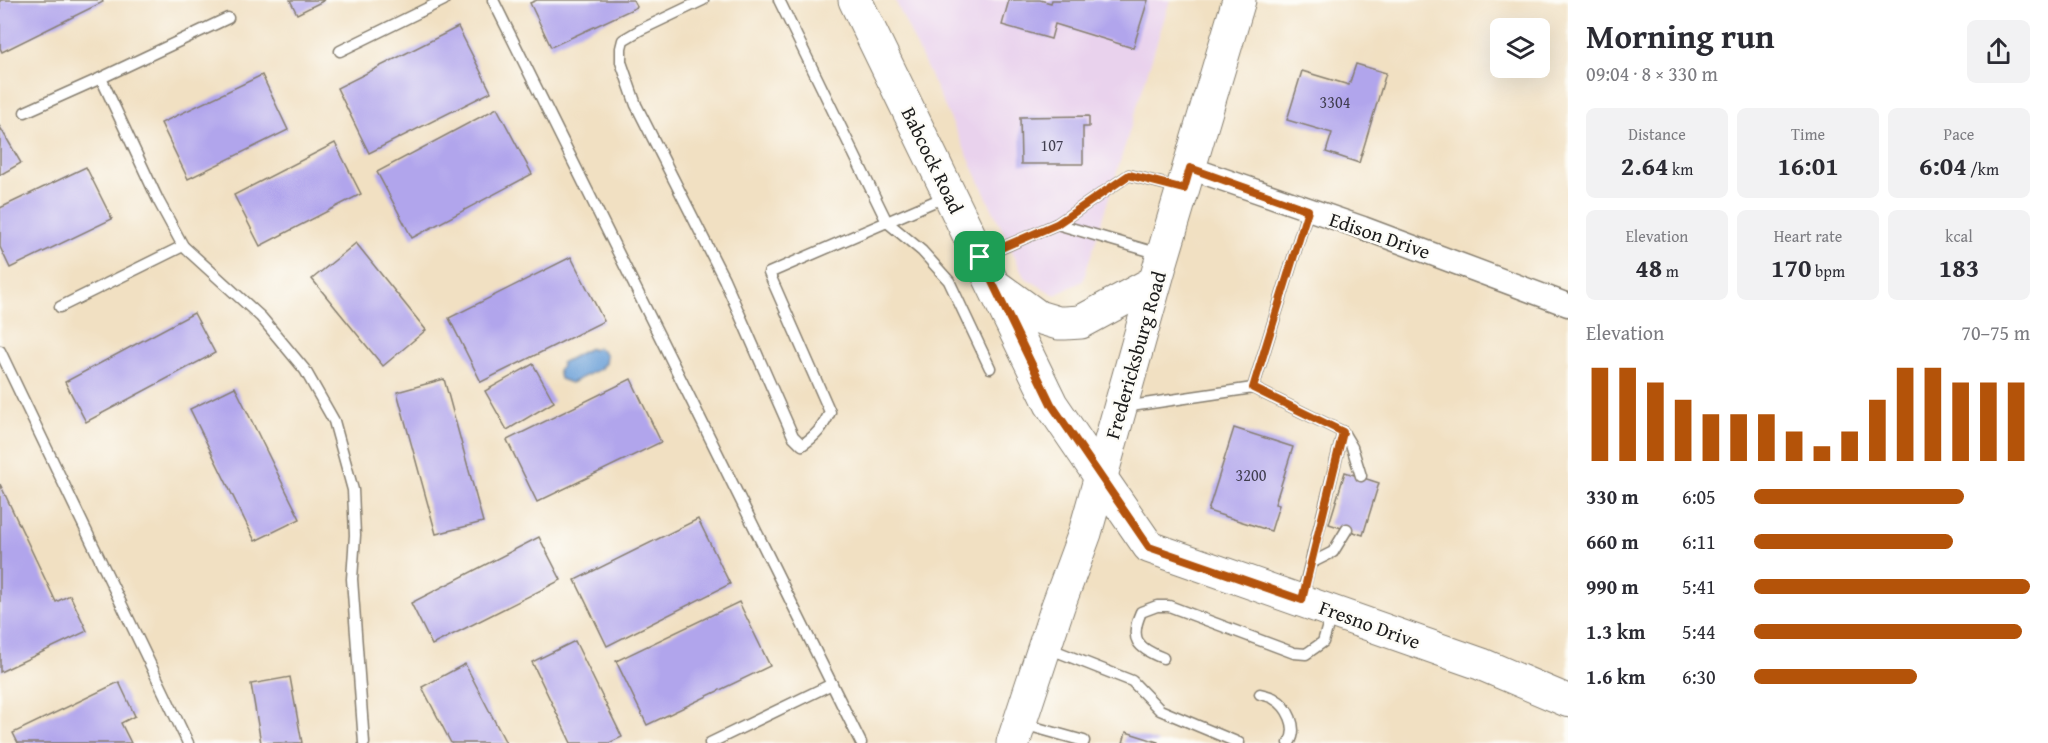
<!DOCTYPE html>
<meta charset="utf-8">
<style>
:root{--surface:#fff;--page:#f2f2f3;--text:#2b2b33;--muted:#7c7c81;--accent:#b45309}
body{margin:0;font-family:"Gentium Book Plus",serif;background:var(--page);color:var(--text);height:100vh;display:flex;flex-direction:column;font-size:22px;white-space:nowrap}
*{box-sizing:border-box;margin:0}
p{font-size:20px;color:var(--muted)}
.icon{flex:none;width:33px;height:33px;fill:none;stroke:currentColor;stroke-width:2;stroke-linecap:round;stroke-linejoin:round}
.map{position:relative;flex:1;overflow:hidden}
.drawer{display:flex;flex-direction:column;background:var(--surface);width:480px}
.drawer>*{flex:none}
.controls{position:absolute;left:1490px;top:18px;display:grid;gap:12px}
.controls a{display:grid;place-items:center;width:60px;height:60px;border-radius:9px;background:var(--surface);box-shadow:0 6px 24px #0002;font-size:30px}
.pin{position:absolute;display:grid;place-items:center;width:51px;height:51px;color:#fff;margin:-26px;border-radius:12px;box-shadow:0 3px 9px #0006}
.round{display:grid;place-items:center;flex:none;width:63px;height:63px;border-radius:9px;background:var(--page)}
.overview{display:flex;align-items:center;justify-content:space-between;height:102px;padding:0 18px}
h1{font-size:33px;font-weight:700;line-height:45px}
.figures{display:grid;grid-template-columns:repeat(3,1fr);gap:9px;height:102px;padding:6px 18px}
.figures div{display:grid;align-content:center;border-radius:9px;background:var(--page);text-align:center}
.figures b{font-size:26px;font-weight:700}
.figures small{font-size:16px;font-weight:400}
.figures p{font-size:16px}
.chart{height:168px;padding:12px 18px}
.chart p{display:flex;justify-content:space-between}
.chart svg{width:100%;height:108px;margin-top:6px;stroke:var(--accent);stroke-width:6}
ul{padding:0 18px;list-style:none;font-size:20px}
li{display:grid;grid-template-columns:96px 72px 1fr;align-items:center;height:45px}
li i{height:15px;border-radius:8px;background:var(--accent)}
main{display:flex;flex:1;min-height:0}
.map>svg:first-child{display:block}
</style>
<main>
<div class="map">
<svg width="1568" height="743" viewBox="0 0 1568 743">
<rect width="100%" height="100%" fill="#fdfcf7"/>
<filter id="ink" filterUnits="userSpaceOnUse"><feTurbulence type="fractalNoise" baseFrequency=".0167" numOctaves="2"/><feDisplacementMap in="SourceGraphic" scale="12" xChannelSelector="R" yChannelSelector="G"/><feConvolveMatrix kernelMatrix="1 2 1 2 8 2 1 2 1" color-interpolation-filters="sRGB"/></filter>
<filter id="wash" filterUnits="userSpaceOnUse"><feTurbulence type="fractalNoise" baseFrequency=".008" numOctaves="4" result="noise"/><feDisplacementMap in="SourceGraphic" scale="24" xChannelSelector="R" yChannelSelector="G"/><feGaussianBlur stdDeviation="1.35" result="paint"/><feColorMatrix in="noise" values="0 0 0 0 0 0 0 0 0 0 0 0 0 0 0 0 0 1.4 0 .05"/><feComposite in="paint" operator="in"/></filter>
<g filter="url(#wash)">
<rect width="100%" height="100%" fill="#f1e0c2"/>
<polygon fill="#e9d2ed" points="895,0 1170,0 1083,281 1055,295 1024,277"/>
<path fill="#6ca0d8" stroke="#445e7a" stroke-width="1.5" d="M590,348L592,350C598,346 602,349 606,355L605,364L601,366L602,368L571,383L560,379L558,370L562,366L561,363Z"/>
<g id="blocks">
<g fill="#b1a5ec">
<polygon points="0,0 102,0 103,2 2,52 0,48"/>
<polygon points="290,0 325,0 297,14"/>
<polygon points="537,0 633,0 637,7 551,47 530,3"/>
<polygon points="1009,0 1040,0 1051,3 1052,0 1148,0 1133,48 1055,24 1051,39 1002,25"/>
<polygon points="458,27 491,92 369,153 337,88"/>
<polygon points="1356,64 1386,73 1359,163 1326,152 1332,133 1287,120 1302,71 1349,85"/>
<polygon points="262,75 288,130 188,179 161,123"/>
<polygon points="497,108 532,174 412,238 377,172"/>
<polygon points="1089,116 1089,127 1083,127 1083,164 1021,164 1020,117"/>
<polygon points="0,127 21,163 0,175"/>
<polygon points="335,143 361,194 260,246 234,195"/>
<polygon points="86,167 112,219 10,268 0,247 0,208"/>
<polygon points="356,243 426,330 383,366 312,279"/>
<polygon points="571,257 604,321 481,382 449,318"/>
<polygon points="194,313 215,353 86,422 65,382"/>
<polygon points="533,364 554,402 507,430 485,391"/>
<polygon points="444,379 483,522 436,534 397,392"/>
<polygon points="631,379 661,442 537,502 507,440"/>
<polygon points="235,387 300,519 255,541 190,409"/>
<polygon points="1234,428 1293,447 1275,504 1279,505 1271,531 1208,511"/>
<polygon points="1345,472 1379,483 1363,535 1329,524"/>
<polygon points="0,484 56,602 70,595 87,631 0,672"/>
<polygon points="698,519 730,584 607,646 575,580"/>
<polygon points="539,537 561,580 432,645 411,603"/>
<polygon points="739,602 770,666 647,725 616,661"/>
<polygon points="575,641 622,737 609,743 571,743 532,662"/>
<polygon points="465,664 506,743 451,743 422,687"/>
<polygon points="290,677 302,743 261,743 251,684"/>
<polygon points="119,682 135,716 121,723 131,743 18,743 13,733"/>
<polygon points="1126,732 1158,742 1158,743 1123,743"/>
</g>
</g>
</g>
<g filter="url(#ink)">
<use href="#blocks" fill-opacity="0" stroke="#867e6f" stroke-width="1.5"/>
<g fill="none" stroke-linecap="round" stroke-linejoin="round">
<g stroke="#867e6f" stroke-width="13">
<g id="lane">
<polyline points="493,0 861,743"/>
<path d="M703,0L640,30L623,40L621,48V62L636,105L724,279L793,436L802,445C816,436 823,427 830,412L769,273L947,196"/>
<polyline points="779,0 887,222 922,251 949,281 990,368"/>
<polyline points="228,18 101,78 158,200 183,246 261,317 305,370 334,421 353,490 355,535 352,579 364,743"/>
<polyline points="340,51 444,0"/>
<polyline points="25,112 101,78"/>
<polyline points="1057,224 1129,175 1180,188"/>
<polyline points="983,256 1057,224 1160,254"/>
<polyline points="60,307 183,246"/>
<polyline points="0,351 188,743"/>
<polyline points="1253,388 1308,210"/>
<polyline points="1124,407 1253,388 1343,432 1352,447 1361,476"/>
<polyline points="1311,563 1333,552 1347,529"/>
<polyline points="1302,597 1343,432"/>
<polyline points="1048,648 1132,681 1160,710 1239,743"/>
<path d="M1163,658C1137,648 1129,639 1141,612L1157,606H1169L1294,653L1306,654L1323,642L1331,615"/>
<path d="M1260,694C1264,695 1269,696 1273,698C1288,706 1299,728 1289,743"/>
<polyline points="1023,724 1084,741 1083,743"/>
<polyline points="710,743 832,684"/>
</g>
</g>
<g stroke="#867e6f" stroke-width="25">
<polyline id="street" points="1190,168 1363,228 1568,305"/>
</g>
<g stroke="#867e6f" stroke-width="34">
<polyline id="secondary" points="1100,476 1149,547 1481,664 1568,701"/>
</g>
<g stroke="#867e6f" stroke-width="35">
<g id="primary">
<polyline points="855,0 1051,404 1100,476"/>
<polyline points="998,288 1038,317 1058,323 1065,323 1081,322 1155,282"/>
<polyline points="1013,743 1058,606 1085,533 1161,262 1239,0"/>
</g>
</g>
<use href="#lane" stroke="#fff" stroke-width="10"/>
<use href="#street" stroke="#fff" stroke-width="22"/>
<use href="#secondary" stroke="#fff" stroke-width="32"/>
<use href="#primary" stroke="#fff" stroke-width="33"/>
</g>
</g>
<g fill="none" stroke-linecap="round" stroke-linejoin="round" filter="url(#ink)">
<g stroke="#fff" stroke-width="12">
<polygon id="route" points="1190,168 1308,210 1253,388 1343,432 1302,600 1149,547 1051,404 980,257 1057,224 1129,175 1184,189"/>
</g>
<use href="#route" stroke="#b45309" stroke-width="8"/>
</g>
<g text-anchor="middle" dominant-baseline="central" stroke-width="5" stroke-linejoin="round" paint-order="stroke">
<g font-size="16" fill="#413e50">
<text x="1335" y="102">3304</text>
<text x="1052" y="145">107</text>
<text x="1251" y="475">3200</text>
</g>
<g font-size="20" fill="#1c1c1c" stroke="#fdfcf7">
<text transform="translate(933 160) rotate(64)">Babcock Road</text>
<text transform="translate(1380 235) rotate(19)">Edison Drive</text>
<text transform="translate(1135 355) rotate(-74)">Fredericksburg Road</text>
<text transform="translate(1370 624) rotate(20)">Fresno Drive</text>
</g>
</g>
</svg>
<div class="controls">
<a><svg class="icon" aria-label="layers" viewBox="0 0 24 24"><path d="M12 4l9 5-9 5-9-5zM3 14l9 5 9-5"/></svg></a>
</div>
<div class="pin" style="left:980px;top:257px;background:#1e9e55"><svg class="icon" aria-label="arrive" viewBox="0 0 24 24"><path d="M6 21V4h12l-3 4 3 4H6"/></svg></div>
</div>
<section class="drawer">
<div class="overview"><div><h1>Morning run</h1><p>09:04 · 8 × 330 m</p></div><a class="round"><svg class="icon" aria-label="share" viewBox="0 0 24 24"><path d="M12 15V3M7 8l5-5 5 5M5 13v7h14v-7"/></svg></a></div>
<div class="figures">
<div><p>Distance</p><b>2.64<small> km</small></b></div>
<div><p>Time</p><b>16:01</b></div>
<div><p>Pace</p><b>6:04<small> /km</small></b></div>
</div>
<div class="figures">
<div><p>Elevation</p><b>48<small> m</small></b></div>
<div><p>Heart rate</p><b>170<small> bpm</small></b></div>
<div><p>kcal</p><b>183</b></div>
</div>
<div class="chart"><p><span>Elevation</span>70–75 m</p>
<svg viewBox="0 0 160 44" preserveAspectRatio="none"><path d="M5 44V6M15 44V6M25 44V12M35 44V19M45 44V25M55 44V25M65 44V25M75 44V32M85 44V38M95 44V32M105 44V19M115 44V6M125 44V6M135 44V12M145 44V12M155 44V12"/></svg>
</div>
<ul>
<li><b>330 m</b>6:05<i style="width:76%"></i></li>
<li><b>660 m</b>6:11<i style="width:72%"></i></li>
<li><b>990 m</b>5:41<i style="width:100%"></i></li>
<li><b>1.3 km</b>5:44<i style="width:97%"></i></li>
<li><b>1.6 km</b>6:30<i style="width:59%"></i></li>
</ul>
</section>
</main>
